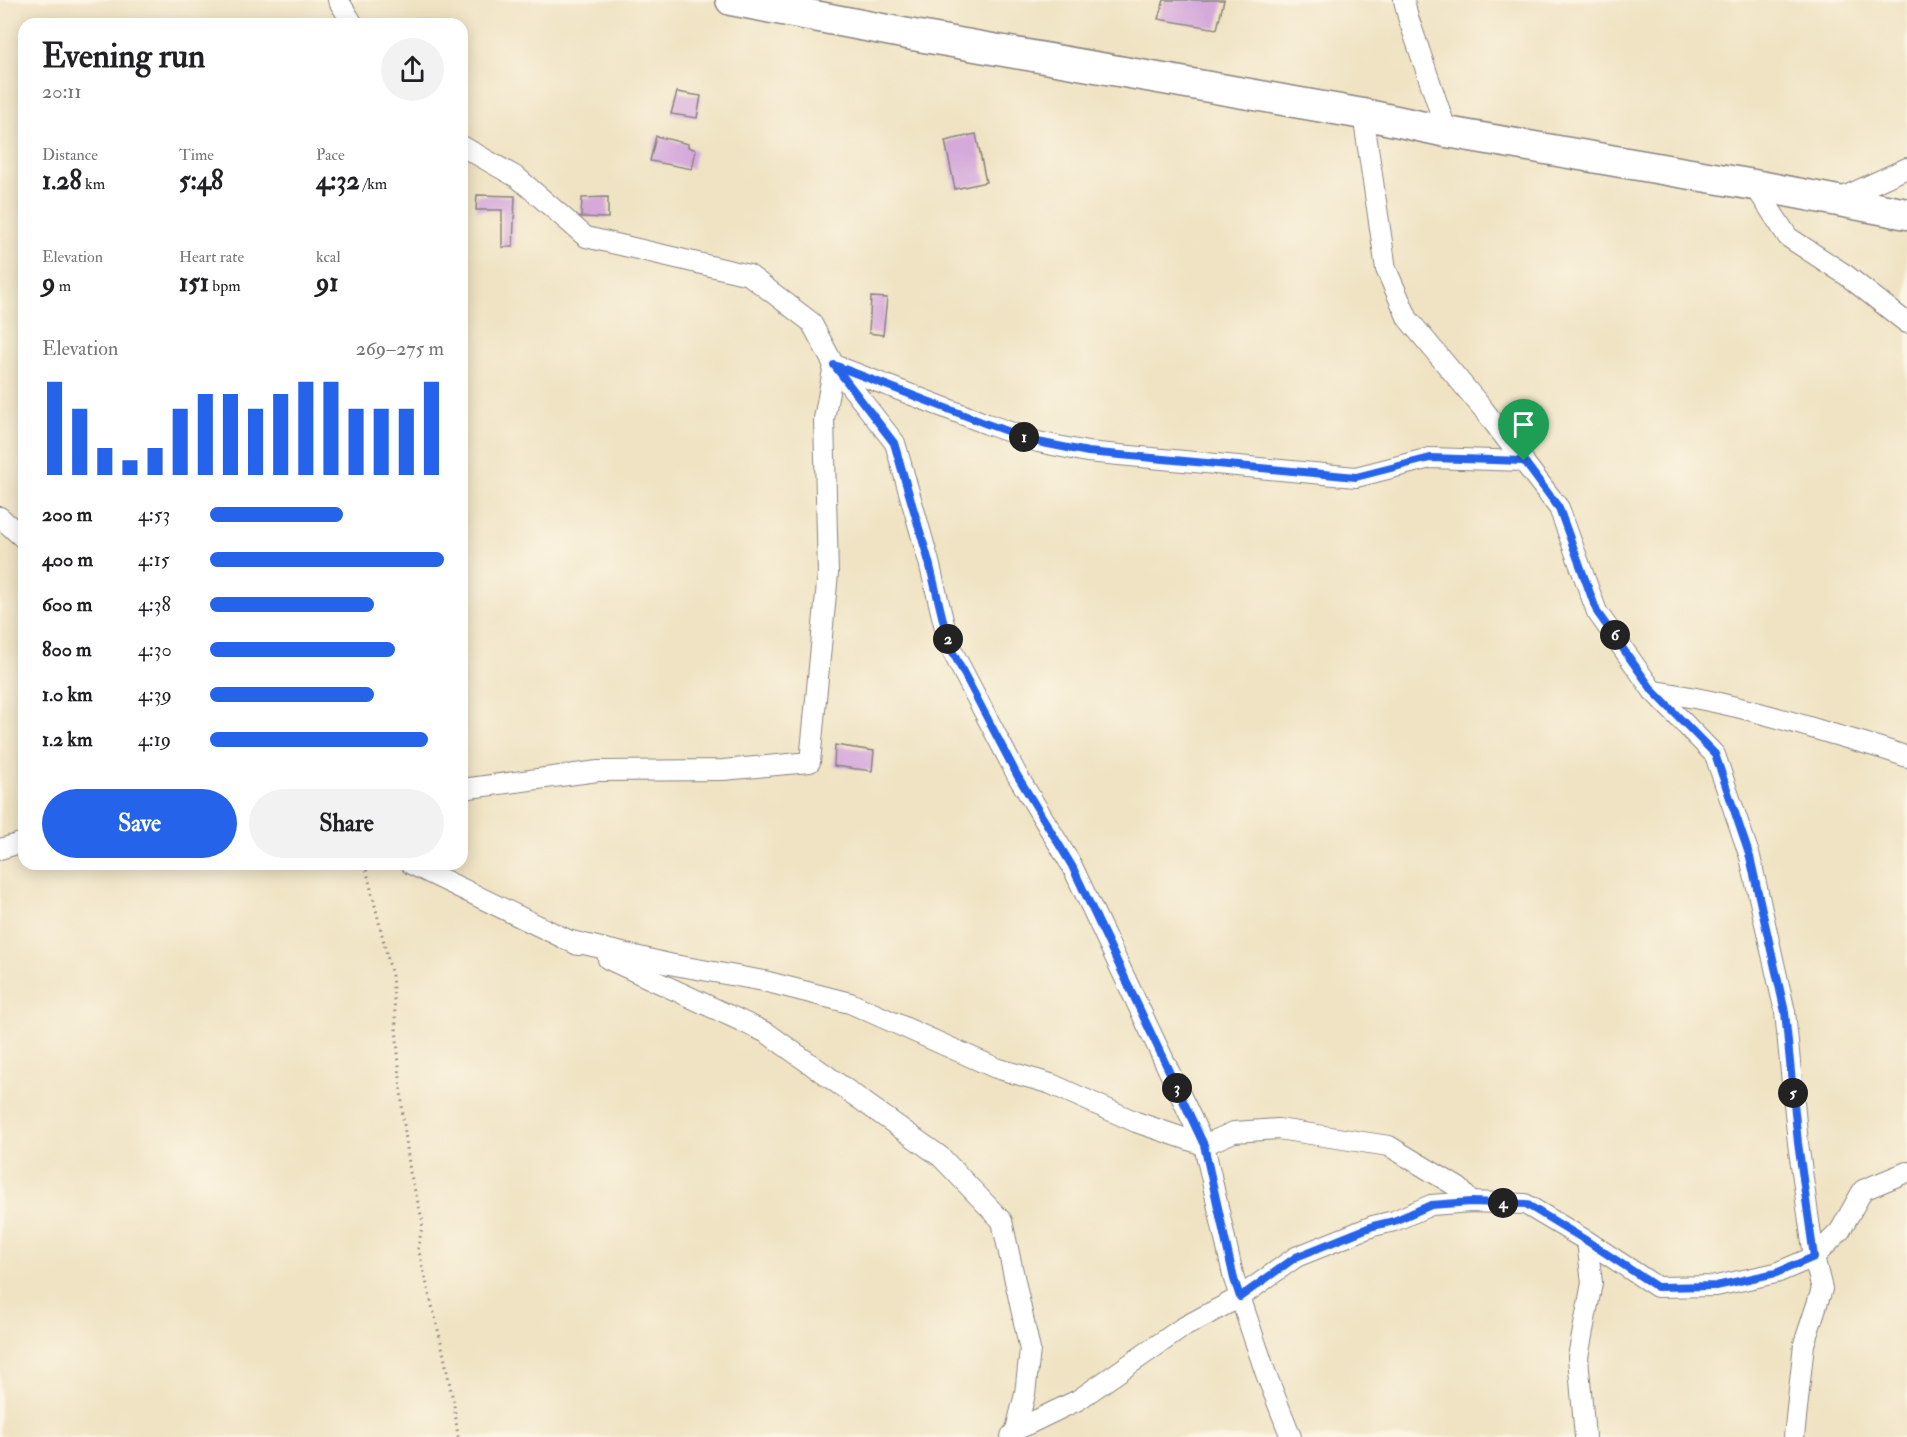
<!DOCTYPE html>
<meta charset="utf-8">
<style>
:root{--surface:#fff;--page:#f2f2f2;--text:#202124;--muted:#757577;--accent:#2563eb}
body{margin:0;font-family:"IM FELL Double Pica",serif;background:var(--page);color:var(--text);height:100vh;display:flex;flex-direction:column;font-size:22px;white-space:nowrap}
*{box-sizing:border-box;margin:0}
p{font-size:20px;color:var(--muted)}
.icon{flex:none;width:33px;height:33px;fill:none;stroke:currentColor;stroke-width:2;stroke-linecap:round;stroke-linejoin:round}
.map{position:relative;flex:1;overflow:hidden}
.sheet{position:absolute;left:18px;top:18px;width:450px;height:852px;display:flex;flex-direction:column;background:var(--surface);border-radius:18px;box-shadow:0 3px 15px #0003}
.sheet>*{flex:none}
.pin{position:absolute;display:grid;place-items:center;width:51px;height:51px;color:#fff;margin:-62px -26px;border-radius:50% 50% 50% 0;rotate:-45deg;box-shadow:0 0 6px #0007}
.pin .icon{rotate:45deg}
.km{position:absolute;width:30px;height:30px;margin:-15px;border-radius:50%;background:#222;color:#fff;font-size:16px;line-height:30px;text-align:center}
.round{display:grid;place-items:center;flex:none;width:63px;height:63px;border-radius:32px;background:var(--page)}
.summary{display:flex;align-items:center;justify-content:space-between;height:102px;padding:0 24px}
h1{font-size:33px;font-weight:700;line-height:45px}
.figures{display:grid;grid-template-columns:repeat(3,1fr);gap:9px;height:102px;padding:6px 24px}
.figures div{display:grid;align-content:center}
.figures b{font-size:26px;font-weight:700}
.figures small{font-size:16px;font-weight:400}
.figures p{font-size:16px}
.chart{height:168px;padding:12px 24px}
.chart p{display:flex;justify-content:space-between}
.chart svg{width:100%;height:108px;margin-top:6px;stroke:var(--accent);stroke-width:6}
.cta{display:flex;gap:12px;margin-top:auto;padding:12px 24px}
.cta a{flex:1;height:69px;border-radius:36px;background:var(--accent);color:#fff;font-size:24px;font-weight:700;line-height:69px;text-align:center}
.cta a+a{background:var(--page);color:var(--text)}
ul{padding:0 24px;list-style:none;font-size:20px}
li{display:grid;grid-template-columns:96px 72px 1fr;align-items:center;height:45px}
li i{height:15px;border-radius:8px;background:var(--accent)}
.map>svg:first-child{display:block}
</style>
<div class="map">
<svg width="1907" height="1437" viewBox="0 0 1907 1437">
<rect width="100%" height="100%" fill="#fcf5e5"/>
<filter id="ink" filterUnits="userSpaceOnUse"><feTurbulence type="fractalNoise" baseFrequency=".0167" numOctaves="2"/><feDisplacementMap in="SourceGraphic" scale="12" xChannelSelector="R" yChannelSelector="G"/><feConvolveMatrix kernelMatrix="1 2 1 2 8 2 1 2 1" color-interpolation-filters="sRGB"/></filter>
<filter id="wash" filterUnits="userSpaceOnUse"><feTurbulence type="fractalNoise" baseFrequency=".008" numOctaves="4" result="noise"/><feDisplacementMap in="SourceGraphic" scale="24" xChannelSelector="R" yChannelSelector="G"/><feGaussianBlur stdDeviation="1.35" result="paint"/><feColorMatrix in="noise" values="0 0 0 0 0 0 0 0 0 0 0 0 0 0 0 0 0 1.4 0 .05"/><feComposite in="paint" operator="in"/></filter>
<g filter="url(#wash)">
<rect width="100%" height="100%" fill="#efe3c3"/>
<g id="blocks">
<g fill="#d5aadb">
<polygon points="1164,0 1224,0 1217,29 1158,19"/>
<polygon points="677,92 701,96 697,118 671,114"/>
<polygon points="976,134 986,182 955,189 945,141"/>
<polygon points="656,136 688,144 688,147 696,150 692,169 650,161"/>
<polygon points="477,195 515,196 513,247 502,247 502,210 476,210"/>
<polygon points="608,197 608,218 581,217 582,198"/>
<polygon points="871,297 887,298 883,335 869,333"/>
<polygon points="835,745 874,751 872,771 834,766"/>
</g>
</g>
</g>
<g filter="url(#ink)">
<use href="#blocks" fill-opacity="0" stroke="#88827f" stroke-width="1.5"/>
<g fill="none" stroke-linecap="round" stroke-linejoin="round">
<g stroke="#88827f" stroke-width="22">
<g id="minor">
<polyline points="338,0 353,24"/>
<polyline points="1404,0 1408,17 1447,132"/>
<polyline points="1363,114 1386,269 1408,319 1484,410 1559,508 1597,612 1653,691 1715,755 1750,857 1785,1012 1798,1143 1814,1257 1822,1289 1804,1344 1794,1437"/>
<polyline points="462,146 518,178 586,237 749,275 811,322 834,365 824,419 828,573 810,762 723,770 598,771 462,789"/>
<polyline points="1754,185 1788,237 1846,275 1907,323"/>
<polyline points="1837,200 1907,168"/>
<polyline points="834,365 895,443 929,562 949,645 1017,775 1072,866 1204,1145 1234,1279 1266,1374 1291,1437"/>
<polyline points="834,365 987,424 1038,442 1087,452 1356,477 1430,458 1524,461"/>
<polyline points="0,517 24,539"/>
<path d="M1653,691C1711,699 1763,713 1819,730C1848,739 1878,746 1907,757"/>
<polyline points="0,849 24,842"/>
<polyline points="411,864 578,945"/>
<polyline points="567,940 669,964 764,981 850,1003 996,1068 1051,1084 1136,1122 1204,1145 1234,1132 1278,1129 1389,1146 1459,1188 1471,1202"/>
<polyline points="608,959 767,1033 941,1157 1002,1221 1030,1350 1025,1394 1016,1430 1011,1436"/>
<polyline points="1016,1430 1078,1400 1182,1328 1240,1297 1296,1257 1373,1226 1394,1221 1431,1205 1471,1202 1525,1204 1587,1241 1657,1287 1716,1286 1776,1273 1814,1257 1840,1231 1863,1190 1907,1172"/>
<polyline points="1585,1437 1578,1357 1592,1283 1587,1241"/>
</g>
</g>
<g stroke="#88827f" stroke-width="33">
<polyline id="primary" points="731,0 913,35 1363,114 1447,132 1754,185 1907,214"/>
</g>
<polyline stroke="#88827f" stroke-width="3" stroke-dasharray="1.5 4.5" stroke-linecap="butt" points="365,864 392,976 403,1116 410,1172 423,1222 418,1248 442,1346 454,1405 458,1437"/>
<use href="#minor" stroke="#fff" stroke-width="20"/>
<use href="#primary" stroke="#fff" stroke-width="30"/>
</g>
</g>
<g fill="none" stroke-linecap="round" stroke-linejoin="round" filter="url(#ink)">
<g stroke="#fff" stroke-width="12">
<polygon id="route" points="834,365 987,424 1038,442 1088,452 1356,477 1430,458 1524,461 1559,508 1597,612 1653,691 1715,754 1750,857 1785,1012 1798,1143 1814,1257 1776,1273 1716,1286 1657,1287 1587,1241 1526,1204 1471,1202 1431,1205 1394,1221 1373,1226 1296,1257 1240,1297 1234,1279 1204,1145 1072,866 1017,775 949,645 929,562 894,443"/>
</g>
<use href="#route" stroke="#2563eb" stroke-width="8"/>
</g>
</svg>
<div class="pin" style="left:1524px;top:461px;background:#1e9e55"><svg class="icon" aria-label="arrive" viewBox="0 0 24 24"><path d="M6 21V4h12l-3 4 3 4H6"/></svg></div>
<b class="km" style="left:1024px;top:437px">1</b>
<b class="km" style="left:948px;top:639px">2</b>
<b class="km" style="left:1177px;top:1088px">3</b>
<b class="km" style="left:1503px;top:1203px">4</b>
<b class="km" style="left:1793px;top:1093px">5</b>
<b class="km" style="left:1615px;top:635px">6</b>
<section class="sheet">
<div class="summary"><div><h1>Evening run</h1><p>20:11</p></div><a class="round"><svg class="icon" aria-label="share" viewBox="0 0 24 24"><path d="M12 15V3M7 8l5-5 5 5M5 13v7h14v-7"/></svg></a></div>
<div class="figures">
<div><p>Distance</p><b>1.28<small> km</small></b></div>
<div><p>Time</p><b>5:48</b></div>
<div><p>Pace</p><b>4:32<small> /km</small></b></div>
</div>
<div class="figures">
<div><p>Elevation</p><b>9<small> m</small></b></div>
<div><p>Heart rate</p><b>151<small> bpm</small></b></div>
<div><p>kcal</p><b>91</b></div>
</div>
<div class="chart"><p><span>Elevation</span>269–275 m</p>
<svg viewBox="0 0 160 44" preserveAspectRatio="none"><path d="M5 44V6M15 44V17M25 44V33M35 44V38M45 44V33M55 44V17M65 44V11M75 44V11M85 44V17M95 44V11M105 44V6M115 44V6M125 44V17M135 44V17M145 44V17M155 44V6"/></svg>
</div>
<ul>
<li><b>200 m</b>4:53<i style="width:57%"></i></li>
<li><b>400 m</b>4:15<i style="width:100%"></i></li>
<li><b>600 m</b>4:38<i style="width:70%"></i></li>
<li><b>800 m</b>4:30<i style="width:79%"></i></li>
<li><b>1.0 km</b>4:39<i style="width:70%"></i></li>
<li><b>1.2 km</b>4:19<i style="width:93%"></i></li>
</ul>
<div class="cta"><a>Save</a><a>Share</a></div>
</section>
</div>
